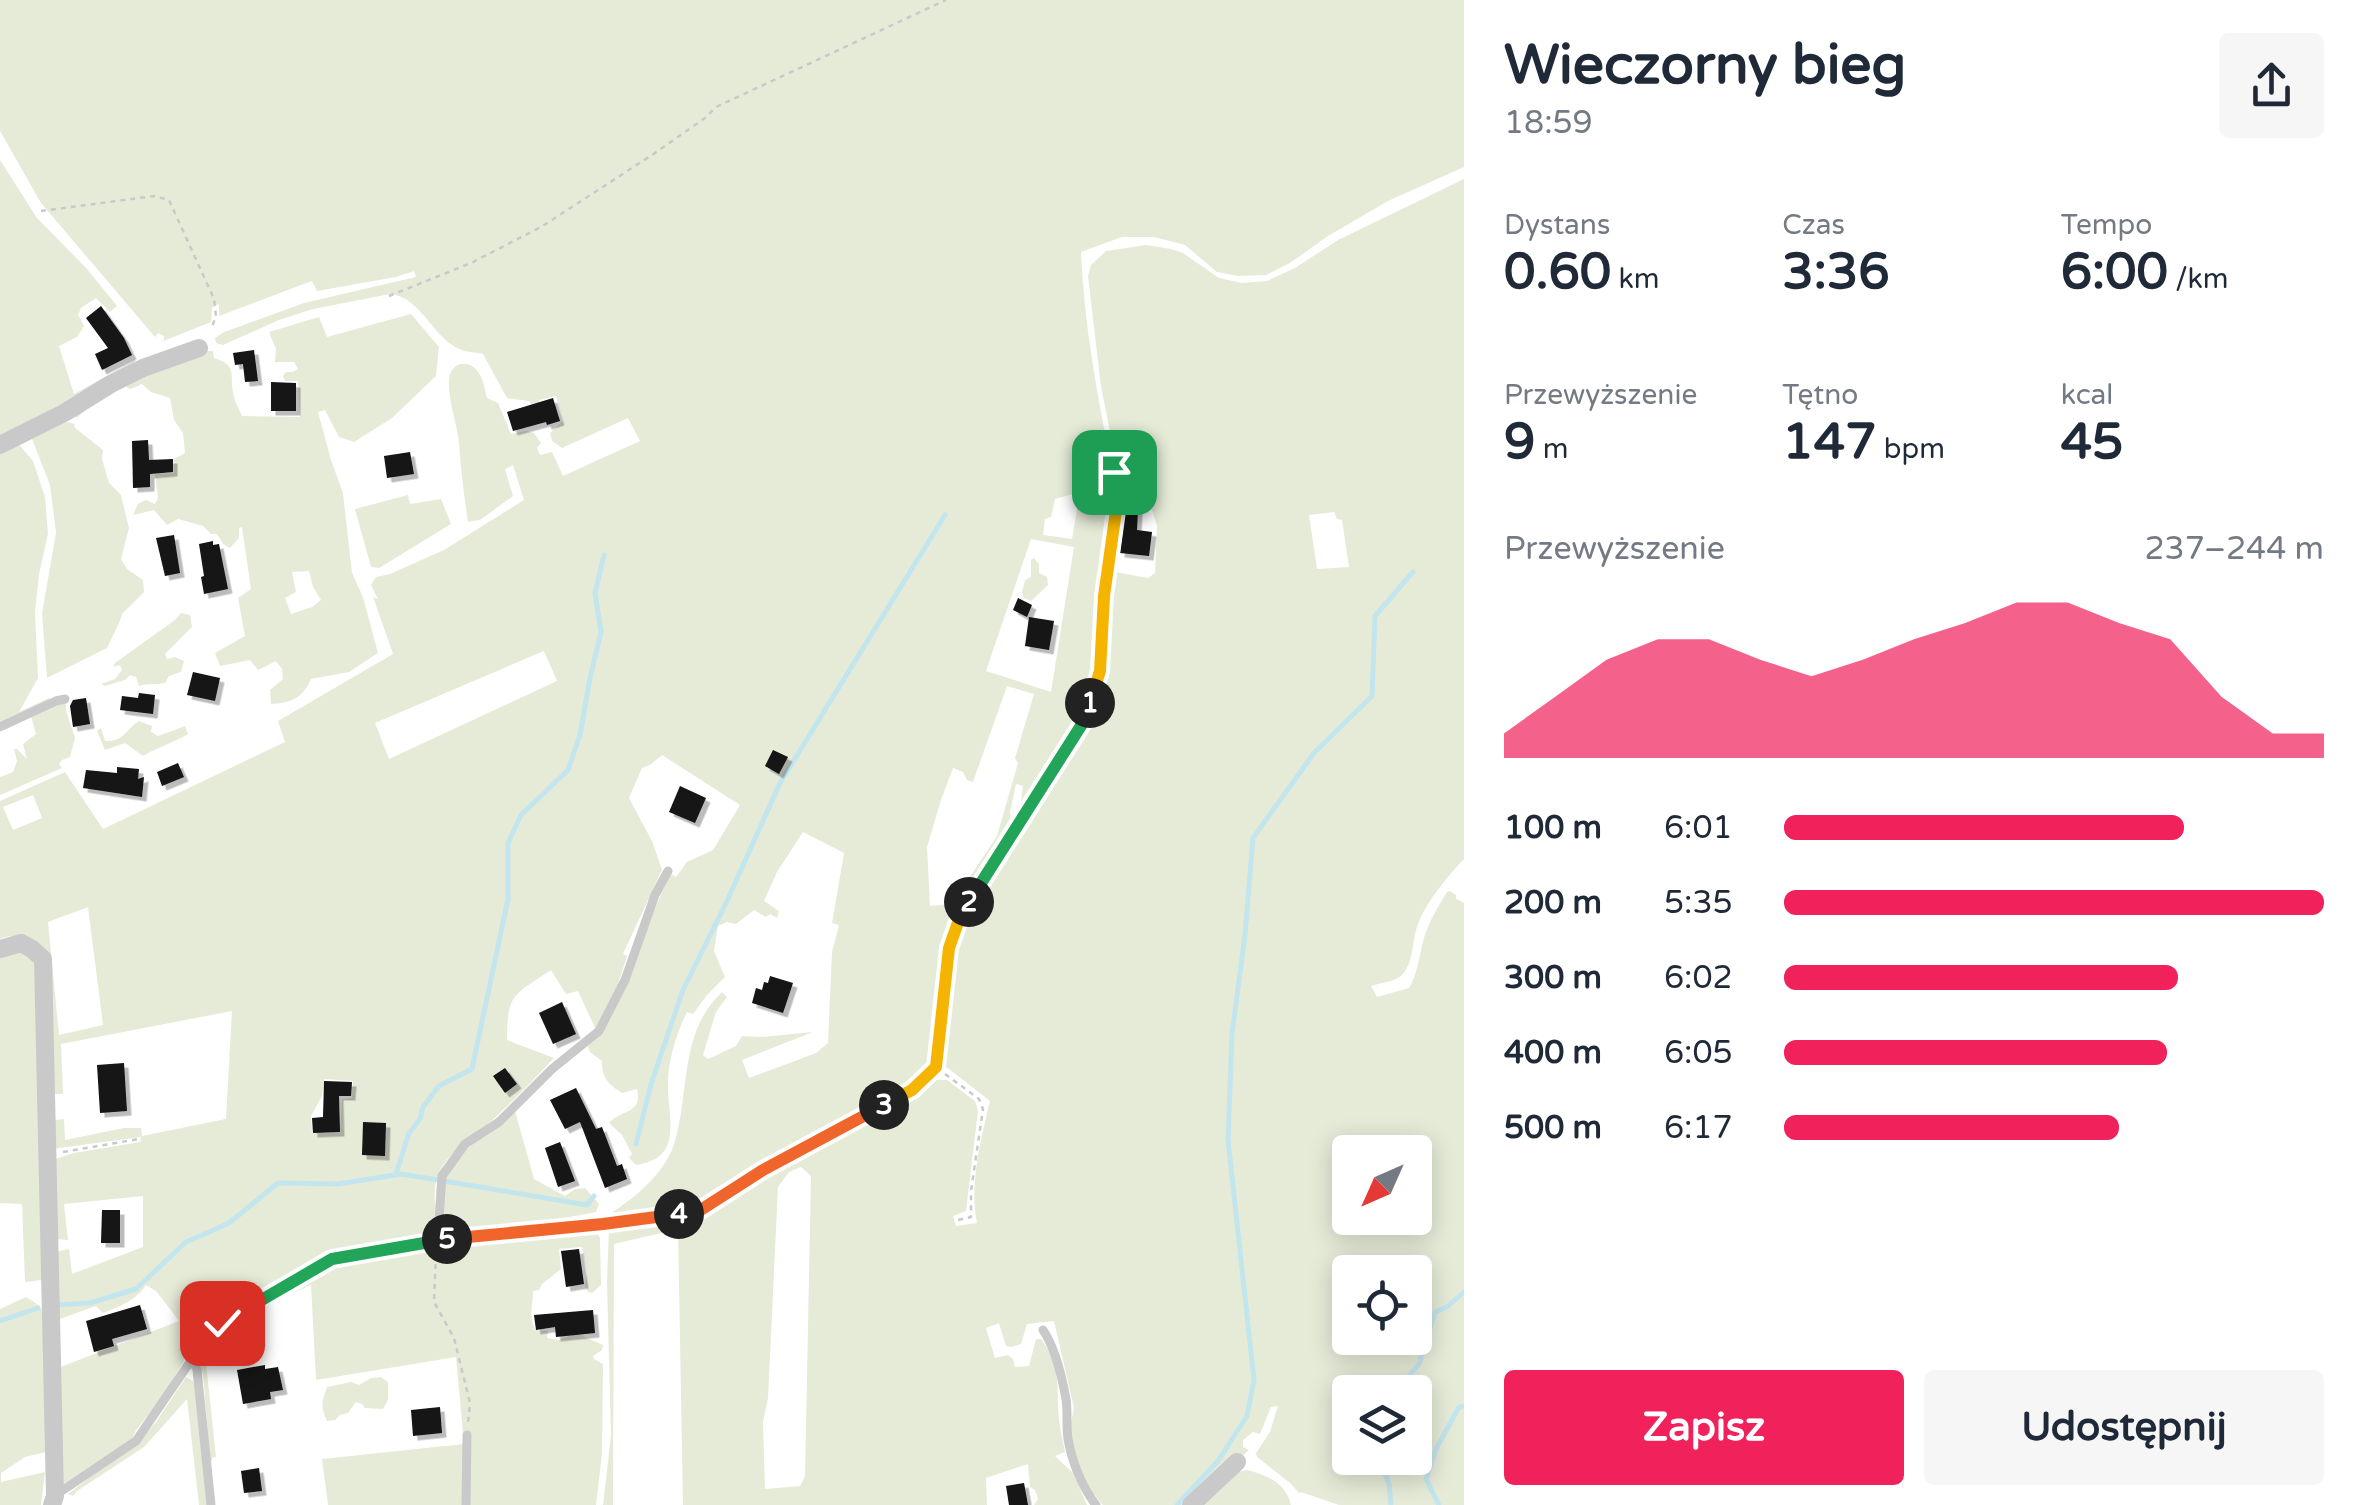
<!DOCTYPE html>
<html lang="pl">
<meta charset="utf-8">
<style>
:root{--surface:#fff;--page:#f6f6f7;--text:#1f2937;--muted:#747a83;--accent:#f0215b}
body{margin:0;font-family:"Varela Round",sans-serif;background:var(--page);color:var(--text);height:100vh;display:flex;flex-direction:column;font-size:38px;white-space:nowrap}
*{box-sizing:border-box;margin:0}
p{font-size:32px;color:var(--muted)}
.icon{flex:none;width:55px;height:55px;fill:none;stroke:currentColor;stroke-width:2;stroke-linecap:round;stroke-linejoin:round}
.map{position:relative;flex:1;overflow:hidden}
.drawer{display:flex;flex-direction:column;background:var(--surface);width:900px}
.drawer>*{flex:none}
.needle{width:65px;rotate:225deg}
.buttons{position:absolute;left:1332px;top:1135px;display:grid;gap:20px}
.buttons a{display:grid;place-items:center;width:100px;height:100px;border-radius:10px;background:var(--surface);box-shadow:0 5px 25px #0003;font-size:50px}
.pin{position:absolute;display:grid;place-items:center;width:85px;height:85px;color:#fff;margin:-42px;border-radius:20px;box-shadow:0 5px 15px #0006}
.km{position:absolute;width:50px;height:50px;margin:-25px;border-radius:50%;background:#222;color:#fff;font-size:28px;line-height:50px;text-align:center}
.round{display:grid;place-items:center;flex:none;width:105px;height:105px;border-radius:10px;background:var(--page)}
.head{display:flex;align-items:center;justify-content:space-between;height:170px;padding:0 40px}
h1{font-size:55px;font-weight:700;line-height:75px}
.metrics{display:grid;grid-template-columns:repeat(3,1fr);gap:15px;height:170px;padding:10px 40px}
.metrics div{display:grid;align-content:center}
.metrics b{font-size:50px;font-weight:700}
.metrics small{font-size:28px;font-weight:400}
.metrics p{font-size:28px}
.chart{height:280px;padding:20px 40px}
.chart p{display:flex;justify-content:space-between}
.chart svg{width:100%;height:180px;margin-top:10px;fill:var(--accent);opacity:.7}
.cta{display:flex;gap:20px;margin-top:auto;padding:20px 40px}
.cta a{flex:1;height:115px;border-radius:10px;background:var(--accent);color:#fff;font-size:40px;font-weight:700;line-height:115px;text-align:center}
.cta a+a{background:var(--page);color:var(--text)}
ul{padding:0 40px;list-style:none;font-size:32px}
li{display:grid;grid-template-columns:160px 120px 1fr;align-items:center;height:75px}
li i{height:25px;border-radius:12px;background:var(--accent)}
main{display:flex;flex:1;min-height:0}
.map>svg:first-child{display:block}
</style>
<main>
<div class="map">
<svg width="1464" height="1505" viewBox="0 0 1464 1505">
<defs>
<filter id="shadow"><feDropShadow dx="4.5" dy="4.5" stdDeviation="0" flood-color="#0004"/></filter>
</defs>
<rect width="100%" height="100%" fill="#fff"/>
<g fill="#e6ebd8" fill-rule="evenodd">
<path d="M0,0H1464V167L1388,201L1328,236L1290,263L1266,275L1238,276L1217,272L1185,245L1154,237H1122L1081,252C1084,324 1097,393 1111,464L1108,469L1099,473V477L1111,482C1113,515 1104,548 1100,581C1096,629 1100,682 1078,726C1062,757 1038,787 1019,816L1023,786L1016,784L1010,812L1012,829C991,859 965,889 953,923C937,967 937,1019 932,1065L915,1085L699,1207L609,1219V1216L614,1211C639,1195 667,1170 675,1141C690,1089 679,1033 722,992L727,997L716,1012L703,1055L708,1059L736,1046L742,1036L762,1037L813,1032L742,1060L749,1078L816,1053L828,1043L832,952L839,925L832,923L844,853L803,832L777,872L764,901L779,911L777,918L770,914L766,917L754,910L736,924L727,922L718,926L714,951L725,977L707,995L693,1014L687,1012C676,1034 667,1063 668,1089C668,1108 678,1143 658,1157C654,1161 642,1164 636,1165L629,1158L632,1154L622,1135L609,1123C621,1109 643,1115 637,1089L622,1093C608,1084 602,1078 602,1061L590,1052L588,1046L590,1042L601,1033L670,874L676,877L687,862L713,850L740,805L662,755L650,765L642,768L629,798L652,841L662,870L623,954L627,956L611,1006L596,1030L578,991L566,994L551,970C514,995 507,993 507,1040L554,1058C536,1077 518,1096 499,1114C480,1133 451,1147 439,1173C428,1198 444,1213 424,1239L333,1255L234,1309L206,1332L186,1357L160,1401L136,1430L132,1439L60,1486L55,1252L69,1249L72,1274L143,1247V1196L64,1204L68,1240L55,1239L52,1160L74,1153L140,1142L141,1137L52,1149V1120L64,1119L65,1140L124,1128H141L142,1136L226,1119L232,1011L61,1044L63,1094H51L46,958C30,941 24,930 0,939V801L65,772L103,829L285,742L278,721L393,654L373,597L378,599L371,585L376,577L390,574L444,550L524,500L513,465L505,469L513,496L480,520L468,522C464,496 461,470 459,443C457,422 448,402 449,380C450,361 471,358 480,375C484,381 485,391 487,398L498,403L511,434L526,431L534,433L541,443L537,448L540,455L552,452L563,476L640,441L628,418L562,448L552,441L550,433L563,421L556,396L539,400L540,410L536,412L529,401L507,398L483,354C473,352 461,352 452,345C431,331 417,296 390,294L313,309L279,320L223,345L216,343L215,338L224,332L304,303L416,277L414,271L396,277L317,291L312,281L219,316V304L212,308L211,322L161,342L164,340V336L158,333L155,337L41,203L0,131ZM1080,492L1072,539L1043,535L1045,519L1051,517L1055,499ZM1031,539L1074,547L1051,692L986,671ZM544,651L557,681L389,759L375,723ZM1007,686L1034,694L1015,758L1018,763L997,836L952,904L930,906L927,847L941,800L953,768L963,772L967,780L973,782ZM33,795L42,818L13,830L3,807ZM88,907L103,1025L59,1035L48,922ZM324,1079L353,1081L352,1098L342,1099L340,1133H312L311,1116L322,1096ZM363,1122L386,1124L385,1155H362ZM146,1285L157,1292L179,1321L58,1368L57,1320L96,1306L103,1313C118,1307 137,1300 146,1285Z"/>
<polygon points="0,160 37,218 87,269 117,306 110,312 96,298 81,308 78,315 84,326 77,337 59,346 74,394 135,360 136,368 0,441"/>
<path d="M1464,179V859C1447,877 1427,901 1418,924C1412,939 1414,964 1401,976C1393,982 1380,983 1371,986L1377,997L1409,988C1418,973 1419,955 1424,938C1429,921 1438,907 1447,892L1450,891L1456,895V899L1464,903V1505H1339L1301,1492L1299,1493L1290,1483L1257,1457L1256,1453L1270,1432L1278,1406L1271,1407L1260,1434L1253,1432L1243,1440V1447L1249,1450L1187,1505H1103L1094,1494H1091L1074,1454L1070,1427L1074,1408L1054,1321L1027,1324L1021,1344L1011,1347L1006,1346L999,1323L986,1328L995,1358L1008,1355L1013,1359L1015,1367L1029,1366L1036,1339H1041C1062,1367 1056,1387 1059,1419C1060,1430 1063,1441 1065,1452L1055,1456L1073,1473L1087,1505H1034L1038,1499L1035,1490L1030,1487L1028,1464L986,1478L987,1505H683L678,1229L614,1244L613,1505H603L611,1435L607,1283L609,1228L679,1221L711,1214L765,1180L771,1174L898,1106L933,1080H947L975,1101L978,1111L966,1211L953,1216L956,1226L977,1223C969,1183 981,1140 990,1101L949,1069L942,1066L957,940L964,916L981,887L1074,751L1101,694L1110,571L1148,578L1155,573L1157,526L1143,481L1137,476L1119,475L1101,387L1088,276L1091,265L1106,251L1146,245L1171,249L1183,253L1219,278L1242,283L1267,281L1295,268L1338,240ZM1334,512L1337,519L1342,520L1349,567L1317,569L1309,515ZM1350,1152H1415V1218H1350ZM801,1167L811,1176L805,1476L800,1486L765,1489L763,1422L768,1398L778,1187L789,1172ZM1350,1272H1415V1338H1350ZM1350,1392H1415V1458H1350Z"/>
<path d="M411,314L439,347L436,376L392,418L354,442L339,437L325,410L318,412L331,460L343,493L352,573L363,597L378,653L349,672L311,679C303,698 291,703 271,704L270,690L283,679L282,669L276,661L258,670L250,660L220,666L215,653L245,636L238,598L251,589L242,527L239,528V538L230,548L223,544L217,534H211L203,526L178,519L167,525L154,510L133,515L138,504L146,500L155,504L158,498L155,474L174,473V459L185,453L183,433L174,420L170,398L151,392L142,384L131,389L127,388L126,383L96,400L77,418L69,413L145,372L205,351H213L214,358C237,365 230,374 233,392C234,400 239,409 242,416L300,417L298,381H285L283,376L286,372H293L298,369L294,362H275L276,349L269,332L319,317L327,337ZM309,571L313,587L321,600L312,607L291,614L285,598L296,592L292,572Z"/>
<polygon points="63,421 75,424 74,427 103,450 102,459 109,483 121,495 129,528 121,559 127,569 143,580 144,592 122,614 120,621 107,648 47,678 42,613 56,533 50,485 30,434"/>
<polygon points="16,441 33,461 45,497 48,534 39,574 35,612 38,678 19,712 49,698 50,701 0,724 0,449"/>
<polygon points="408,495 410,504 441,499 451,524 379,568 371,567 355,509"/>
<polygon points="1034,558 1039,564 1039,573 1047,577 1048,585 1031,601 1024,598 1022,592 1025,580 1031,577 1031,560"/>
<path d="M181,613L190,615L192,627L165,654L167,659L175,657L184,661L181,672L169,676L165,683C156,685 148,683 139,686L136,677L130,675L125,680L105,686L101,684L115,679L122,670L120,665L113,667L115,663L175,620Z"/>
<polygon points="66,703 66,711 75,738 70,757 62,760 59,764 62,768 0,795 0,777 13,772 17,761 14,749 17,749 27,759 23,744 36,734 31,716 53,706"/>
<path d="M139,721L152,726L151,732L158,736L185,726L188,734C173,743 158,747 143,756L125,743L105,750L97,731L101,728L105,741C125,741 124,731 139,721Z"/>
<polygon points="19,948 36,963 43,1280 25,1282 22,1204 0,1203 0,952"/>
<path d="M515,1111L534,1179L565,1196L575,1189L585,1188L599,1204L596,1212L497,1231L440,1238C442,1220 440,1200 443,1183C449,1156 494,1128 515,1111Z"/>
<path d="M581,1228L595,1229L600,1238L601,1285L592,1293L588,1292L585,1286L587,1273L582,1247L559,1249L561,1269L542,1284L539,1290L533,1291C533,1308 528,1312 535,1330L548,1331L547,1338L559,1340L576,1333L603,1345L602,1350L593,1356L594,1359L603,1364L602,1453L596,1505H328L322,1459L464,1444L456,1357L316,1380L311,1285C273,1302 237,1320 207,1350L203,1348L236,1317L309,1277L347,1260L405,1249L505,1241Z"/>
<polygon points="26,1297 37,1304 42,1310 46,1452 25,1457 1,1473 1,1482 45,1472 41,1505 0,1505 0,1309"/>
<polygon points="198,1363 206,1363 216,1457 212,1458 212,1461 210,1459 203,1374"/>
<polygon points="186,1377 193,1381 196,1391 207,1505 199,1505 187,1399 144,1447 77,1491 73,1496 68,1494 139,1440 156,1422"/>
<path d="M381,1377L388,1382V1400L383,1409L365,1408L362,1404L356,1402L348,1413L340,1415L335,1420L327,1421C320,1405 322,1402 327,1387L351,1382L359,1385L371,1378Z"/>
<path d="M1247,1470C1267,1475 1286,1483 1291,1505H1196L1237,1472Z"/>
</g>
<g fill="none" stroke-linecap="round" stroke-linejoin="round">
<g stroke="#c3e5ed" stroke-width="5">
<polyline points="636,1144 651,1084 683,990 727,901 780,783 945,515"/>
<polyline points="396,1174 409,1133 420,1119 423,1107 439,1086 472,1069 508,899 508,843 521,815 568,770 580,735 590,678 601,632 595,593 604,555"/>
<polyline points="444,1181 587,1205 594,1196"/>
<polyline points="56,1305 90,1303 136,1289 186,1242 229,1223 278,1183 338,1184 401,1174 438,1180"/>
<polyline points="0,1321 38,1308"/>
<polyline points="1396,1392 1419,1364 1435,1312 1447,1307 1464,1292"/>
<polyline points="1379,1458 1389,1484 1391,1505"/>
<polyline points="1177,1505 1218,1461 1247,1416 1254,1380 1228,1140 1232,1034 1245,935 1253,838 1314,753 1372,696 1375,616 1413,572"/>
<polyline points="1439,1505 1426,1479 1436,1449 1459,1407 1464,1406"/>
</g>
</g>
<g fill="#131313" filter="url(#shadow)">
<polygon points="101,306 124,338 132,355 102,370 95,354 108,348 86,318"/>
<polygon points="254,350 258,381 245,382 243,364 235,365 233,353"/>
<polygon points="271,382 296,383 296,411 271,411"/>
<polygon points="553,398 560,421 547,425 546,422 513,431 507,412"/>
<polygon points="148,440 149,460 173,459 173,472 150,474 150,487 133,488 132,441"/>
<polygon points="410,452 414,474 387,478 384,456"/>
<polygon points="1125,490 1139,490 1137,530 1152,532 1149,556 1120,553 1125,512"/>
<polygon points="174,535 180,573 165,576 156,538"/>
<polygon points="213,541 213,545 219,544 228,589 204,594 201,577 204,576 199,544"/>
<polygon points="1018,598 1032,605 1027,617 1013,610"/>
<polygon points="1029,617 1054,621 1049,650 1025,646"/>
<polygon points="193,672 220,678 215,701 187,695"/>
<polygon points="139,693 155,695 153,714 120,710 122,696 138,698"/>
<polygon points="86,698 90,724 73,727 70,706 73,700"/>
<polygon points="773,750 788,757 779,774 765,766"/>
<polygon points="178,763 184,777 162,786 157,772"/>
<polygon points="117,767 139,769 138,779 144,777 142,797 83,788 86,770 117,773"/>
<polygon points="680,786 706,798 695,823 669,812"/>
<polygon points="770,976 793,983 783,1013 752,1003 756,988 762,990 764,982 768,983"/>
<polygon points="562,1002 576,1034 553,1044 539,1013"/>
<polygon points="124,1063 127,1111 100,1113 97,1065"/>
<polygon points="505,1068 517,1084 505,1093 493,1076"/>
<polygon points="324,1081 352,1082 351,1096 339,1096 340,1132 313,1133 312,1118 323,1117"/>
<polygon points="576,1088 596,1129 602,1127 617,1166 622,1164 627,1179 605,1188 580,1122 565,1129 550,1100"/>
<polygon points="363,1122 386,1123 385,1156 362,1155"/>
<polygon points="560,1142 575,1181 558,1187 545,1148"/>
<polygon points="102,1210 120,1210 120,1243 101,1243"/>
<polygon points="579,1249 584,1284 566,1287 561,1251"/>
<polygon points="140,1305 147,1329 112,1339 114,1346 94,1352 86,1321"/>
<polygon points="593,1310 595,1333 556,1337 555,1327 536,1330 534,1315"/>
<polygon points="265,1365 265,1369 278,1367 283,1390 270,1392 271,1399 243,1404 237,1370"/>
<polygon points="440,1407 442,1433 413,1436 411,1410"/>
<polygon points="259,1468 262,1491 244,1493 241,1471"/>
<polygon points="1024,1483 1028,1505 1009,1505 1006,1486"/>
</g>
<g fill="none" stroke-linecap="round" stroke-linejoin="round">
<g stroke="#c9c9c9" stroke-width="2.5" stroke-dasharray="5 5" stroke-linecap="butt">
<polyline points="41,211 154,196 169,200 214,299 216,316 212,327"/>
<polyline points="389,296 471,263 541,227 652,155 705,118 716,107 946,0"/>
<polyline points="945,1074 979,1099 983,1109 971,1191 971,1217 958,1220"/>
<polyline points="63,1152 139,1139"/>
<polyline points="436,1254 434,1302 454,1338 470,1403 468,1424"/>
</g>
<g stroke="#c9c9c9" stroke-width="9">
<polyline points="0,727 56,701 65,699"/>
<polyline points="431,1241 439,1219 442,1176 465,1144 499,1122 552,1069 599,1031 625,980 655,895 668,871"/>
<path d="M1043,1330C1056,1349 1062,1377 1066,1399C1068,1412 1066,1426 1068,1439C1072,1462 1082,1487 1096,1505"/>
<polyline points="192,1359 197,1370 211,1505"/>
<polyline points="57,1494 136,1441 192,1359 223,1323 332,1259 436,1240 603,1224 699,1211 763,1170 912,1090 936,1067 949,948 960,917 1084,721 1100,671 1104,596 1117,511 1114,471"/>
<polyline points="466,1505 467,1435"/>
</g>
<g stroke="#c9c9c9" stroke-width="18">
<polyline points="0,445 64,413 111,384 143,368 199,348"/>
<polyline points="0,949 21,943 32,949 43,959 55,1496 52,1505"/>
<polyline points="1191,1505 1237,1462"/>
</g>
</g>
<g fill="none" stroke-linecap="round" stroke-linejoin="round">
<g stroke="#fff" stroke-width="20">
<polyline id="split-1" points="1090,703 1100,671 1104,596 1116,511 1114,472"/>
</g>
<g stroke="#fff" stroke-width="20">
<polyline id="split-2" points="969,902 1084,721 1090,703"/>
</g>
<g stroke="#fff" stroke-width="20">
<polyline id="split-3" points="884,1105 912,1090 936,1067 949,948 960,917 969,902"/>
</g>
<g stroke="#fff" stroke-width="20">
<polyline id="split-4" points="679,1214 699,1211 763,1170 884,1105"/>
</g>
<g stroke="#fff" stroke-width="20">
<polyline id="split-5" points="447,1239 603,1224 679,1214"/>
</g>
<g stroke="#fff" stroke-width="20">
<polyline id="split-6" points="222,1323 332,1259 447,1239"/>
</g>
<use href="#split-1" stroke="#f5b400" stroke-width="12"/>
<use href="#split-2" stroke="#22a559" stroke-width="12"/>
<use href="#split-3" stroke="#f5b400" stroke-width="12"/>
<use href="#split-4" stroke="#f0652b" stroke-width="12"/>
<use href="#split-5" stroke="#f0652b" stroke-width="12"/>
<use href="#split-6" stroke="#22a559" stroke-width="12"/>
</g>
</svg>
<div class="buttons">
<a><svg class="needle" viewBox="-14 -14 28 28"><path d="M0-13l5 13h-10z" fill="#e53935"/><path d="M0 13l5-13h-10z" fill="#747a83"/></svg></a>
<a><svg class="icon" aria-label="locate" viewBox="0 0 24 24"><circle cx="12" cy="12" r="6"/><path d="M12 2v4M12 18v4M2 12h4M18 12h4"/></svg></a>
<a><svg class="icon" aria-label="layers" viewBox="0 0 24 24"><path d="M12 4l9 5-9 5-9-5zM3 14l9 5 9-5"/></svg></a>
</div>
<div class="pin" style="left:1114px;top:472px;background:#1e9e55"><svg class="icon" aria-label="arrive" viewBox="0 0 24 24"><path d="M6 21V4h12l-3 4 3 4H6"/></svg></div>
<div class="pin" style="left:222px;top:1323px;background:#d93025"><svg class="icon" aria-label="check" viewBox="0 0 24 24"><path d="M5 12l5 5 9-10"/></svg></div>
<b class="km" style="left:1090px;top:703px">1</b>
<b class="km" style="left:969px;top:902px">2</b>
<b class="km" style="left:884px;top:1105px">3</b>
<b class="km" style="left:679px;top:1214px">4</b>
<b class="km" style="left:447px;top:1239px">5</b>
</div>
<section class="drawer">
<div class="head"><div><h1>Wieczorny bieg</h1><p>18:59</p></div><a class="round"><svg class="icon" aria-label="share" viewBox="0 0 24 24"><path d="M12 15V3M7 8l5-5 5 5M5 13v7h14v-7"/></svg></a></div>
<div class="metrics">
<div><p>Dystans</p><b>0.60<small> km</small></b></div>
<div><p>Czas</p><b>3:36</b></div>
<div><p>Tempo</p><b>6:00<small> /km</small></b></div>
</div>
<div class="metrics">
<div><p>Przewyższenie</p><b>9<small> m</small></b></div>
<div><p>Tętno</p><b>147<small> bpm</small></b></div>
<div><p>kcal</p><b>45</b></div>
</div>
<div class="chart"><p><span>Przewyższenie</span>237–244 m</p>
<svg viewBox="0 0 160 44" preserveAspectRatio="none"><path d="M0 44V38L10 29L20 20L30 15L40 15L50 20L60 24L70 20L80 15L90 11L100 6L110 6L120 11L130 15L140 29L150 38L160 38V44z"/></svg>
</div>
<ul>
<li><b>100 m</b>6:01<i style="width:74%"></i></li>
<li><b>200 m</b>5:35<i style="width:100%"></i></li>
<li><b>300 m</b>6:02<i style="width:73%"></i></li>
<li><b>400 m</b>6:05<i style="width:71%"></i></li>
<li><b>500 m</b>6:17<i style="width:62%"></i></li>
</ul>
<div class="cta"><a>Zapisz</a><a>Udostępnij</a></div>
</section>
</main>
